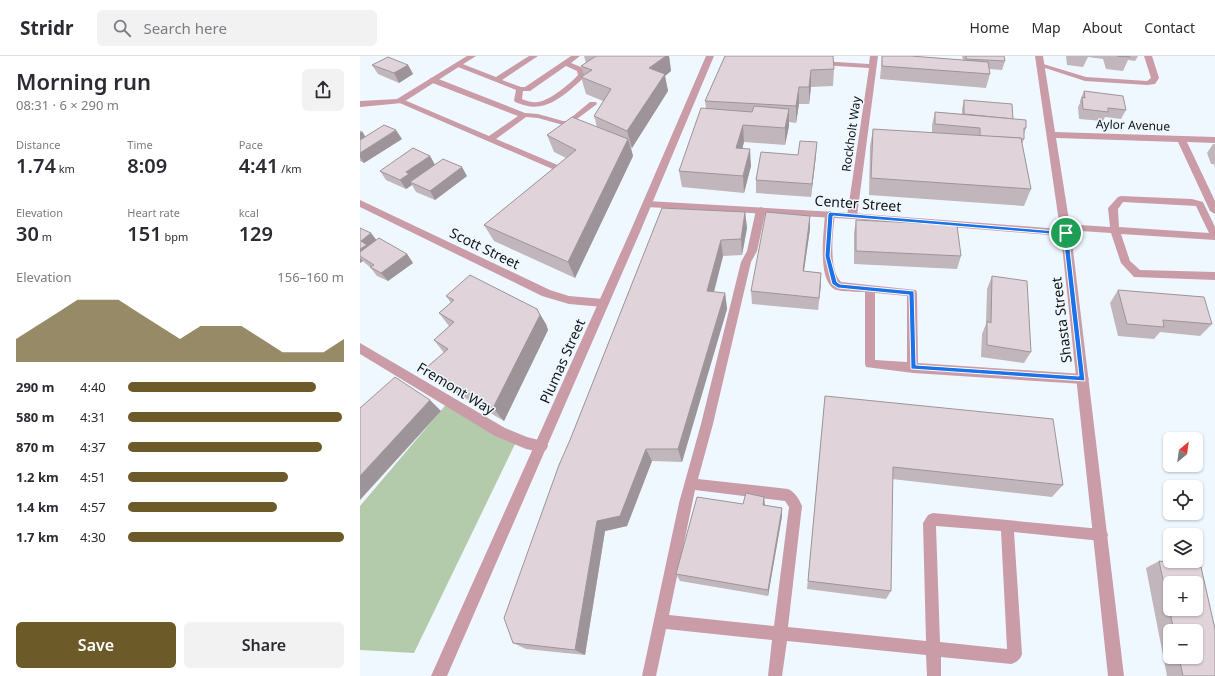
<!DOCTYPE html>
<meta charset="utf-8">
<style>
:root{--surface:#fff;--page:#f2f2f3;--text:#2b2b33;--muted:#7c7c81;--line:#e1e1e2;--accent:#6c5a28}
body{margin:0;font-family:"Noto Sans",sans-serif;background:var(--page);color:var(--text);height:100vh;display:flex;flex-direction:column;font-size:15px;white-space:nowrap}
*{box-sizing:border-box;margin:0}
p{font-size:13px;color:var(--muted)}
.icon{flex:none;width:22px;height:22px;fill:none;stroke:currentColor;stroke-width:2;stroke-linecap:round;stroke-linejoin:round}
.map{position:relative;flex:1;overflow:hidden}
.details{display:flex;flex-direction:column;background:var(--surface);width:360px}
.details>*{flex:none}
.needle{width:26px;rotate:29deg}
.buttons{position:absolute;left:803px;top:376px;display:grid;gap:8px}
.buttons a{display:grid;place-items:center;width:40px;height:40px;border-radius:6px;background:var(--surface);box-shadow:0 1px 3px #0004;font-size:20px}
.pin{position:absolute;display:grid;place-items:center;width:34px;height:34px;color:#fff;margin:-17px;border:2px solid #fff;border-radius:50%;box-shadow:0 1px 4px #0007}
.round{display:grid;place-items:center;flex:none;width:42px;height:42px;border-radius:6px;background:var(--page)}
.head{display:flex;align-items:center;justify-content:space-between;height:68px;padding:0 16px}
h1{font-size:22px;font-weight:600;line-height:30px}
.figures{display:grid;grid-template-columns:repeat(3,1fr);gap:6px;height:68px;padding:4px 16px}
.figures div{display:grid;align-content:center}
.figures b{font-size:20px;font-weight:600}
.figures small{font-size:11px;font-weight:400}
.figures p{font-size:11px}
.chart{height:112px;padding:8px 16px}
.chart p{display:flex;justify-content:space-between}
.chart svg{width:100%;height:72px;margin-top:4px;fill:var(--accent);opacity:.7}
.button{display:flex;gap:8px;margin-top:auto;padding:8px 16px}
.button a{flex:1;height:46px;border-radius:6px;background:var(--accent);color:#fff;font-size:16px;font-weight:600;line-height:46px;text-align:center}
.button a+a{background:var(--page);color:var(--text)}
ul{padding:0 16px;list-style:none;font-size:13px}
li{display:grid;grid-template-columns:64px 48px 1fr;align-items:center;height:30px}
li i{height:10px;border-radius:5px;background:var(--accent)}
header{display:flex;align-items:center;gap:24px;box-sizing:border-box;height:56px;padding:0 20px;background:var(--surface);border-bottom:1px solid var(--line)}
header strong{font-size:19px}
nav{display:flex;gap:22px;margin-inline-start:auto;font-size:14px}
.search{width:280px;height:36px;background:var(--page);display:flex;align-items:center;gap:10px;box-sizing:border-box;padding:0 14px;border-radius:6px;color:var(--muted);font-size:15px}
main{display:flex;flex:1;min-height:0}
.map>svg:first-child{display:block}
</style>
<header>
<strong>Stridr</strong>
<div class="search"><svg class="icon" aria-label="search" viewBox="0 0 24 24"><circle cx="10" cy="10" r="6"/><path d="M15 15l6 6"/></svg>Search here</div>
<nav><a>Home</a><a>Map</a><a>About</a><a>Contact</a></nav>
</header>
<main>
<section class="details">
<div class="head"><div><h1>Morning run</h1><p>08:31 · 6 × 290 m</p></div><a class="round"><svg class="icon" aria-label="share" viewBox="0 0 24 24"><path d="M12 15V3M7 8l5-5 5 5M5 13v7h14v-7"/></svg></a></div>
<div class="figures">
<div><p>Distance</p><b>1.74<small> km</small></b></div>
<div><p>Time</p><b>8:09</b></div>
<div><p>Pace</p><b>4:41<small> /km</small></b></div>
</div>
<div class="figures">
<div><p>Elevation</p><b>30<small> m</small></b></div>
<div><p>Heart rate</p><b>151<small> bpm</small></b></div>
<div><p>kcal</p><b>129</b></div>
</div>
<div class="chart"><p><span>Elevation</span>156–160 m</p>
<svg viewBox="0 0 160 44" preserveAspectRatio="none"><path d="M0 44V30L10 22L20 14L30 6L40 6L50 6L60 14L70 22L80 30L90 22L100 22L110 22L120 30L130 38L140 38L150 38L160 30V44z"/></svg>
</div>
<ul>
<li><b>290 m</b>4:40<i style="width:87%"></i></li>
<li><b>580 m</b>4:31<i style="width:99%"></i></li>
<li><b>870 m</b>4:37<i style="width:90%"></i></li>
<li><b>1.2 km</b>4:51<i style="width:74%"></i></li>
<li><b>1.4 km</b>4:57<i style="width:69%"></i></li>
<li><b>1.7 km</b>4:30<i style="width:100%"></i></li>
</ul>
<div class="button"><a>Save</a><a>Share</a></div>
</section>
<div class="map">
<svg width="855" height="620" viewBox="0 0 855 620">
<rect width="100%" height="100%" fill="#f0f8ff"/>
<polygon fill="#b4cbab" points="89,345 157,384 54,597 0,594 0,450"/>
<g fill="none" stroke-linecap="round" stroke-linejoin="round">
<g fill="#c99ca8" fill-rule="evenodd">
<path d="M169,0H178L142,24L161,31H165L211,0H220L211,7L223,12L226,19C221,25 215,29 210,34C191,49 178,56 155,46L154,44L156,34L93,9L97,7H100L136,21ZM206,10L217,15L218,19C211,27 189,45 178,46C172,47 167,45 162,43L163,35H170Z"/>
<polygon points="510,0 518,0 497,160 492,163 487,160 509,12 460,9 456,7 460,5 509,8"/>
<polygon points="784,0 792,0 799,22 795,28 787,29 725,25 676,9 680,7 726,21 787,25 791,22"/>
<polygon points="70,22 76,22 165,57 178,58 203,65 207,65 230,46 236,46 237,48 209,69 203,69 178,62 166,61 136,83 207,113 208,115 204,118 35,45 36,43 42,43 129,80 158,60 70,26"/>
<path d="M761,140L832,143L843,146L855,171V184L761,178L770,205L780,214L855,216V224L774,221L761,207L751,177L705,174L700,171L705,168L750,171L748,152L758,141ZM763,146L836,150L849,177L759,171L758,153Z"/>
<path d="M401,151L406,154L397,195L391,206L353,368L338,423L428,433C435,436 439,443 442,450L428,571L566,585L563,467L568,459L573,457L741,473L746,474L748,479L746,484L741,485L654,476L662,598C660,604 657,606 651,608L581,601V620H567L566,599L427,585L422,620H408L412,584L306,573L296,620H282L319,447L341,368L381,206L387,195L396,154ZM335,434L425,445L429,451L414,570L309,559ZM576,470L641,475L647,593L580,586Z"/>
<path d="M470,155L475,158C473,175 468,213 481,226L556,234L557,237L558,307L723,318L727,320L729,323L727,326L723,328L553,317L506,311L505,308V236C498,236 480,236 474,233C457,222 464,175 465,158ZM515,237L547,240V306L515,304Z"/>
</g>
<g fill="#c99ca8" fill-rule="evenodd">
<polygon points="107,0 116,0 42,47 0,51 0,45 37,43"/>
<polygon points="675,0 683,0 695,76 855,81 855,87 827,86 855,145 855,158 850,155 818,86 696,82 711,177 764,620 748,620 701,180 492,163 287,151 282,148 287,145 492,157 700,173"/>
<polygon points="0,144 190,234 209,240 243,243 247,244 249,247 247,250 243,251 209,248 182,240 0,151"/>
<polygon points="0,287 145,372 167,381 186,386 188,390 186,394 181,396 166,393 135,380 0,298"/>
</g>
<polygon fill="#c99ca8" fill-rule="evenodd" points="346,0 354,0 280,176 87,620 71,620 270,176"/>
</g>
<g fill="#c1b6bb" fill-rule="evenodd">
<polygon points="224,0 309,0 311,15 305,20 308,35 272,92 271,91 273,100 215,222 134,185 124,169 206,102 194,96 187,79 237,71 234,60 243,45 226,38 221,21 224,19 221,10 226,7"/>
<polygon points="365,0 474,13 473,30 451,31 449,48 439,48 436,67 429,66 429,70 425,89 384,86 382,93 391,110 384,137 322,131 319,115 346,52 345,45"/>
<polygon points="522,0 551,0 603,4 602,0 645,0 644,0 645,5 642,14 629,13 630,18 626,32 520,23"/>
<polygon points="706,0 778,0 775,5 768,4 763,15 746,13 743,3 728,1 723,11 707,9"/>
<polygon points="12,9 48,9 53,18 39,27 18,18"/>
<polygon points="724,35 766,54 761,63 745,61 743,65 719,63 718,51 720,47 720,45"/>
<polygon points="604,44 653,63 666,72 664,78 664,83 662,88 671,133 664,150 509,139 510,90 513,73 572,77 572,69 575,56 602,58 602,53"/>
<polygon points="0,74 5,81 42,83 4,107 0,105"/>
<polygon points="853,88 855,88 855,112 854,108 851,108 847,97"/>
<polygon points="438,99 456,99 451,141 396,137 396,124"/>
<polygon points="70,100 75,109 107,120 75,144 56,136 52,129 46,133 26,124 20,115"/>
<polygon points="302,152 385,156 387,172 382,199 363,200 354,236 365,237 367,253 322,406 292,405 267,470 245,475 225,599 166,593 153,587 210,384"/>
<polygon points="450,160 450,173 444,215 461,217 458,254 392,248 391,235"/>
<polygon points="496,164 601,200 597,213 494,208 494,177"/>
<polygon points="0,172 11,177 16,184 47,198 53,207 28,225 17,220 10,211 5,207 3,205 0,207"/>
<polygon points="632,220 671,296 664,307 621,301 622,278 626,268 627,233"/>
<polygon points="758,234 852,268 840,280 800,276 794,283 758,280 750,247"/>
<polygon points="86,240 186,268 188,274 144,365 79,327 66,312 84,297 74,284 89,270 79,257 91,247"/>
<polygon points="465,340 703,429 692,441 532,423 531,535 526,543 447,533"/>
<polygon points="383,448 405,449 422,452 422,460 408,540 320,525 316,518"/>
<path d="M799,505L841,511L855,573V620H807L786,512ZM810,527H836V553H810ZM810,575H836V601H810Z"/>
</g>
<g fill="#9d9499">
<polygon points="306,0 309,0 311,15 305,20 308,35 272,92 267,75 289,12"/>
<polygon points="48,9 53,18 39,27 34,17"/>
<polygon points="451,14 451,31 449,48 449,31"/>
<polygon points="439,31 439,48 436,67 436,50"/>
<polygon points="429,53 429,70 425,89 425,72"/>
<polygon points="383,69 384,86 378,109 376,92"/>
<polygon points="36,74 42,83 4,107 0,101 0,97"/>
<polygon points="2,75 8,85 0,90 0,77"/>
<polygon points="268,83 273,100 215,222 208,206"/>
<polygon points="457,86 456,99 451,141 452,128"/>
<polygon points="390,93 391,110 384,137 383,120"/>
<polygon points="70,100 75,109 50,126 52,129 46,133 40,124 46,116"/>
<polygon points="102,111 107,120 75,144 70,135"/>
<polygon points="385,156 387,172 382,199 381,183"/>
<polygon points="450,160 450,173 442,228 443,215"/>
<polygon points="11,177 18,186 0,200 0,193 1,185"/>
<polygon points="361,184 363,200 350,251 347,235"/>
<polygon points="47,198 53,207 28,225 21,217"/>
<polygon points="0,202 3,205 0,207"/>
<polygon points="461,217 461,229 458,254 459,242"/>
<polygon points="365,237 367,253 322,406 318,393"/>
<polygon points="177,253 186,268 188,274 144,365 133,352"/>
<polygon points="70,344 81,355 0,444 0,420"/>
<polygon points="286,393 292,405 267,470 245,475 225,599 215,594 237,465"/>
<polygon points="404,441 405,449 403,449"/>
<polygon points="422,452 422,460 408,540 408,534"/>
</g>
<g fill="#e0d4da" stroke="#9d9499" fill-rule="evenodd">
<polygon points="236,0 306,0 289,12 305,18 267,75 234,60 251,33 221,21 232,14 221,10"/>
<polygon points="365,0 473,0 474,13 451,14 449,31 439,31 436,50 345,45"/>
<polygon points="522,0 551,0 628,6 630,18 522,10"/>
<polygon points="606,0 644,0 645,5 606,3"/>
<polygon points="757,0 769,0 770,1"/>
<polygon points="28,1 48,9 34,17 12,9"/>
<polygon points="724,35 763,40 766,54 748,52 748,56 723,53 722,41 725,42"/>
<polygon points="604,44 652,48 653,63 604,58"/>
<polygon points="394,50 429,53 425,72 383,69 376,92 390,93 383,120 319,115 341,52 392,56"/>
<polygon points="575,56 666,64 666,72 664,72 664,83 661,83 661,82 620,80 620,72 575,68"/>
<polygon points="212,61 268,83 208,206 124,169 216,94 187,79"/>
<polygon points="24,69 36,74 0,97 0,84"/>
<polygon points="513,73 661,82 671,133 511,122"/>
<polygon points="440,85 457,86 452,128 396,124 401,96 438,99"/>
<polygon points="53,92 70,100 46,116 49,118 40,124 20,115"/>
<polygon points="83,103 102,111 70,135 50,126"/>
<polygon points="302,152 385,156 381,183 361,184 347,235 365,237 318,393 286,393 260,460 237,465 215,594 153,587 144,562 199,409 210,384"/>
<polygon points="406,156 450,160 443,215 461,217 459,242 391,235"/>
<polygon points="496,164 597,169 601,200 496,195"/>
<polygon points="0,172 11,177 1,185 7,189 0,193"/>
<polygon points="19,182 47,198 21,217 10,211 14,209 0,200 0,196"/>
<polygon points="110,219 177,253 180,259 133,352 66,312 88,293 74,284 94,266 79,257 94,244 86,240"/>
<polygon points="632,220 667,225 671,296 627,289 627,265 631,267"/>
<polygon points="758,234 844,241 852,268 803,264 804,271 767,268"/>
<polygon points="35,321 70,344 0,420 0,352"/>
<polygon points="465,340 693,363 703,429 533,411 531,535 448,525"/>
<polygon points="386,437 404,441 403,449 422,452 408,534 316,518 337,441 383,448"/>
<path d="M799,505L841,511L855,573V620H823L819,601H836V575H814ZM810,527H836V553H810Z"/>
</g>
<path fill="#1a73e8" stroke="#fff" fill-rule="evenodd" d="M470,156L708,176L725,325L551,313L549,239L478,232L472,228L465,200L468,158ZM473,160L703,179L719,320L556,309L554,235L480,228L477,226L470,200Z"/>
<g text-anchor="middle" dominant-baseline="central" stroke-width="3" stroke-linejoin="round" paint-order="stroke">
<g font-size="12" fill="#111417" stroke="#f0f8ff">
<text transform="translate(773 69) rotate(2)">Aylor Avenue</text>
<text transform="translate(491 78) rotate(-82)">Rockholt Way</text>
</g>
<g font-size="14" fill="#111417" stroke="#f0f8ff">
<text transform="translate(498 147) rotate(4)">Center Street</text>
<text transform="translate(125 192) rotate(26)">Scott Street</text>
<text transform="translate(701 264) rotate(-97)">Shasta Street</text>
<text transform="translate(202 305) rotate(-66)">Plumas Street</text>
<text transform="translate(96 332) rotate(31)">Fremont Way</text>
</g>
</g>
</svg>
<div class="buttons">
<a><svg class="needle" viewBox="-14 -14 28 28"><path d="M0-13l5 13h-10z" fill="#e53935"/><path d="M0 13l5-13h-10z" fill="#7c7c81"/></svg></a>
<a><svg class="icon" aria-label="locate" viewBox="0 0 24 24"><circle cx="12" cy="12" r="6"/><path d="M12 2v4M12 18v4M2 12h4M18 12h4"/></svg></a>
<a><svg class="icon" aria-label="layers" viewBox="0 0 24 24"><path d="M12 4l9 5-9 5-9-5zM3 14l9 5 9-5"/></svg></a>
<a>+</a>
<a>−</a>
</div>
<div class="pin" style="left:706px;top:177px;background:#1e9e55"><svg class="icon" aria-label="arrive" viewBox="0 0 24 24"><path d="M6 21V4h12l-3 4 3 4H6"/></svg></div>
</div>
</main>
